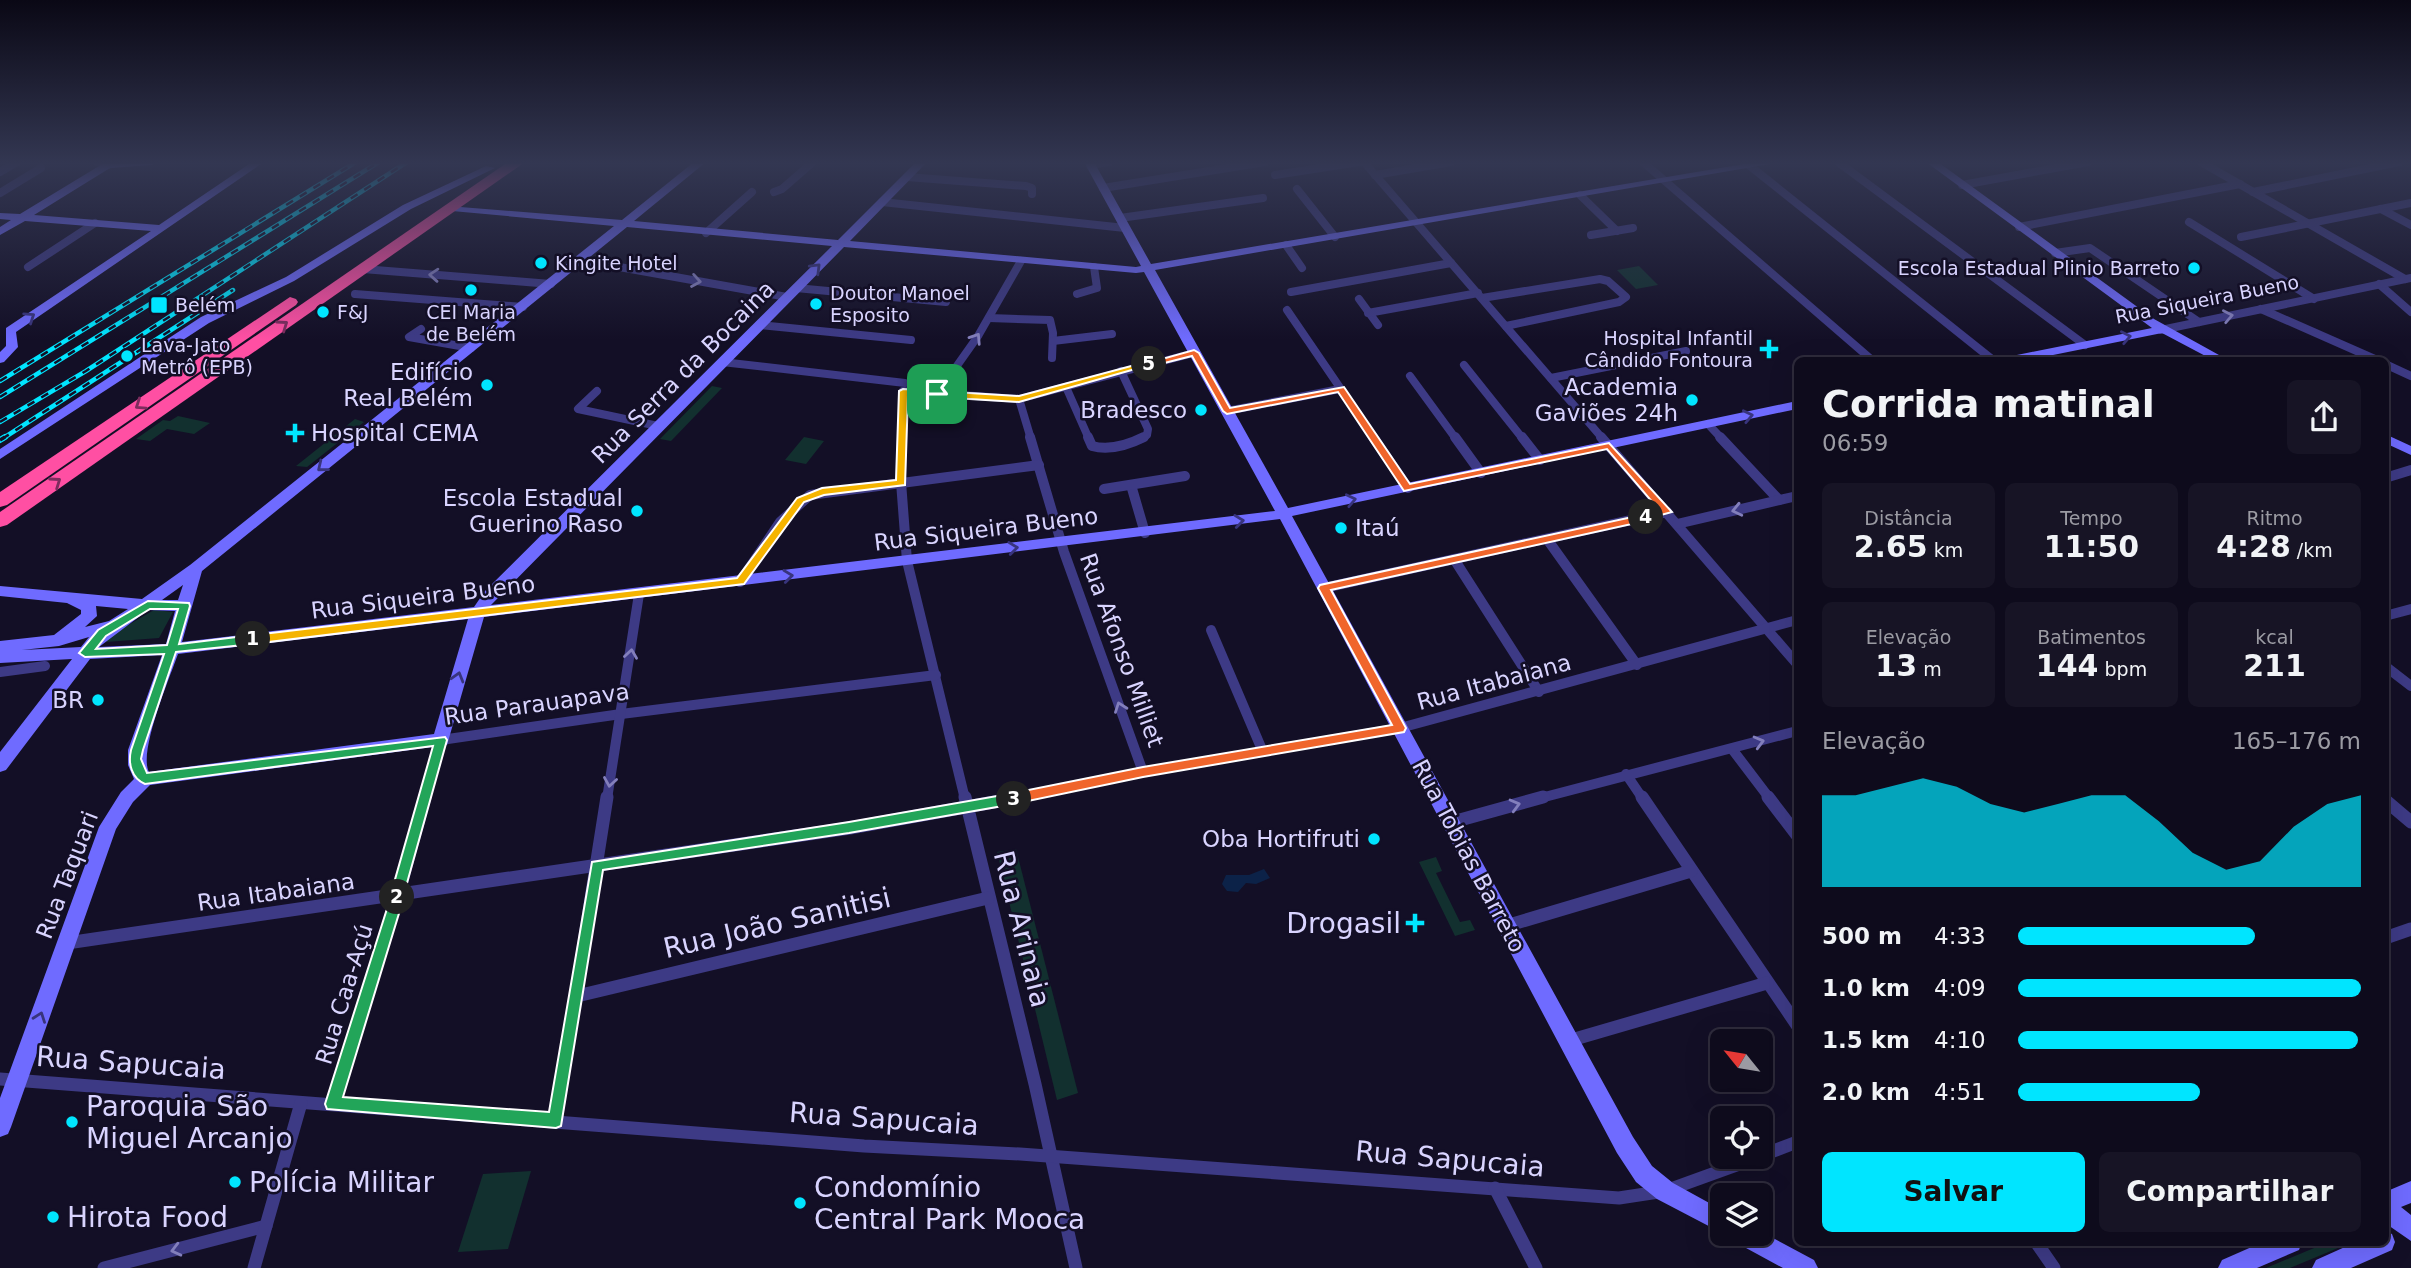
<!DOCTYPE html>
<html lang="pt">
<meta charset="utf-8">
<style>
:root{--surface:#0e0b1c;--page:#171425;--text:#f1f3f6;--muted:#9b9ba3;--line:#2e2b3b;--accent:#00e5ff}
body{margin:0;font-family:"DejaVu Sans",sans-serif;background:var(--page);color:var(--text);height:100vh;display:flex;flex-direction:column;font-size:26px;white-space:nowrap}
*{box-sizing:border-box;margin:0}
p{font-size:23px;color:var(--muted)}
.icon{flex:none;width:38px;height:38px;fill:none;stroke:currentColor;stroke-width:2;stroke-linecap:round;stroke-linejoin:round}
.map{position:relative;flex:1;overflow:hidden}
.sheet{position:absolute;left:1794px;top:357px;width:595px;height:889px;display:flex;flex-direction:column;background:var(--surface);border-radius:10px;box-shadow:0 7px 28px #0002,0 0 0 2px var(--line)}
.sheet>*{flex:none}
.needle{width:46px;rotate:300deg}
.controls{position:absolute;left:1710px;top:1029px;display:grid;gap:14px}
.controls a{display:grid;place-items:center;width:63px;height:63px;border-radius:10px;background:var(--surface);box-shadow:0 7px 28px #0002,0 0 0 2px var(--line);font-size:35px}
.pin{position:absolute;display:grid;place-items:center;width:60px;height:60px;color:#fff;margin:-30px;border-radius:14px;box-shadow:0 4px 10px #0006}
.km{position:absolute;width:35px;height:35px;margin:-18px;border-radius:50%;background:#222;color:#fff;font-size:19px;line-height:35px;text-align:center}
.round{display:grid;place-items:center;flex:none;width:74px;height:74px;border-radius:10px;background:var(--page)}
.head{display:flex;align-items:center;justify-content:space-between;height:119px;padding:0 28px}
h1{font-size:38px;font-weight:700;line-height:52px}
.metrics{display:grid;grid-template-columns:repeat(3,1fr);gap:10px;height:119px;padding:7px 28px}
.metrics div{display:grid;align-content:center;border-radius:10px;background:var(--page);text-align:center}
.metrics b{font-size:30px;font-weight:700}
.metrics small{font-size:19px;font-weight:400}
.metrics p{font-size:19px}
.chart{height:196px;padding:14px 28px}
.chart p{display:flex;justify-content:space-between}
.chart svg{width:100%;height:126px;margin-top:7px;fill:var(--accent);opacity:.7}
.action{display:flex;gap:14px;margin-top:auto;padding:14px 28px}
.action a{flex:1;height:80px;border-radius:10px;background:var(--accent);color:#111;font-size:28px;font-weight:700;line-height:80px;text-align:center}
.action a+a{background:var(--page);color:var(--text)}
ul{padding:0 28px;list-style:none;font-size:23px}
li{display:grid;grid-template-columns:112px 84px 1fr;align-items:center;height:52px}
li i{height:18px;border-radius:9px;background:var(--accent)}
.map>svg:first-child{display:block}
</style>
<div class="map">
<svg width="2411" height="1268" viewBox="0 0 2411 1268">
<rect width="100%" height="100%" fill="#130f26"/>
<g fill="#12302f">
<polygon points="1639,266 1658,285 1636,289 1617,270"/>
<polygon points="712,386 722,388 671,441 660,439"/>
<polygon points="178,416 210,423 194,434 167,429 150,441 136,439 163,420 170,421"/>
<polygon points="355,419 364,422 307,467 296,466"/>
<polygon points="804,437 824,441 806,464 785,460"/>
<polygon points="154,610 173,612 159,638 106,642 113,634"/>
<polygon points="1016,849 1078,1093 1057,1100 997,852"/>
<polygon points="1436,857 1442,871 1436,873 1460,922 1470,920 1475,930 1455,936 1419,862"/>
<polygon points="531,1171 508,1249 458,1252 483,1174"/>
<polygon points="2326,1243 2350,1243 2290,1268 2266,1268"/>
</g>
<polygon fill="#0c2248" points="1264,869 1270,878 1256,884 1246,883 1238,892 1227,891 1222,884 1226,875 1249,875"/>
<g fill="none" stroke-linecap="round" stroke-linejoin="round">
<g stroke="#3d3a85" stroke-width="8">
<polyline points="97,162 108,165 115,162"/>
<polyline points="1364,162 1603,439"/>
<polyline points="1643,162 1872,360"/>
<polyline points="1745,162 1993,360"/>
<polyline points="1838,162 2085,345"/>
<polyline points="2201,162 2405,279"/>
<polyline points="1090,165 1109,162"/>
<polyline points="0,172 17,162"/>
<polyline points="1275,175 1359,162"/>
<polyline points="1375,175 1451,162"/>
<polyline points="907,177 1026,186 1032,188 1032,194"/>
<polyline points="1962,185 2088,162"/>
<polyline points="1103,188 1265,162"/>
<polyline points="1297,189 1335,237"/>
<polyline points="774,192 782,189 813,162"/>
<polyline points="2253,192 2399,162"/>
<polyline points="0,193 41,168"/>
<polyline points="1580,195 1617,231"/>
<polyline points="882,202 1125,228"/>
<polyline points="2381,209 2411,225"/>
<polyline points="1120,218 1263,198"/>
<polyline points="2189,222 2314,299"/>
<polyline points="2019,227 2240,184"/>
<polyline points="706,233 752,192"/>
<polyline points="1591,235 1633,228"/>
<polyline points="2241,237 2411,203"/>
<polyline points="1286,245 1302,268"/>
<polyline points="2055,253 2090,248 2199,322"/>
<polyline points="580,260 787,297"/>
<polyline points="28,267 95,223"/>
<polyline points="363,269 551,284"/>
<polyline points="2379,284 2411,312"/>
<polyline points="796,288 946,302"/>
<polyline points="1291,292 1451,263"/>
<polyline points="355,294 523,307"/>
<polyline points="1077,294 1097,288 1094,267"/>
<polyline points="1482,298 1600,279 1608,281 1626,297 1619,302 1506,326"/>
<polyline points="1359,299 1378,325"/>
<polyline points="2261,309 2377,360"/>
<polyline points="1287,310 1375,439"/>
<polyline points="1368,313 1478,293"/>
<polyline points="989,318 1050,320 1053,333 1052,358"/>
<polyline points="759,325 911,340"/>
<polyline points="421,329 409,337 471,348"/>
<polyline points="2161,330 2411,278"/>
<polyline points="1053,341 1112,334"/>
<polyline points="722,362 905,383"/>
<polyline points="2385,364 2411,376"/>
<polyline points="1464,365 1523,439"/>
<polyline points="1121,371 1148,429 1147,435 1141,439"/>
<polyline points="1410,376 1456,439"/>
<polyline points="1551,378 1686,351"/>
<polyline points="1066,387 1089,439"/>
<polyline points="597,391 578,409 658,426"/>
<polyline points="937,394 978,336 1021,261"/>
<polyline points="1019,399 1031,439"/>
<polyline points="1227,411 1340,389"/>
<polyline points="1708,424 1722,439"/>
<polyline points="902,439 903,391 1019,399 1194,353"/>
</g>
<g stroke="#3d3a85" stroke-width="10">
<polyline points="902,437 901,482 907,561 965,799"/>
<polyline points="1030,437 1064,552 1143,772"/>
<path d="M1088,437L1092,446C1110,451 1128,445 1144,437"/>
<polyline points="1373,437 1408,488"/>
<polyline points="1455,437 1481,473"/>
<polyline points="1522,437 1540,460"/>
<polyline points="1601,437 1797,664"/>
<polyline points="1720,437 1779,500"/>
<polyline points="2385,478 2411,470"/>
<polyline points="1131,485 1145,533"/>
<polyline points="1104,489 1185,476"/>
<polyline points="1677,524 1797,496"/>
<polyline points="1547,539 1637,665"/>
<polyline points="1454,559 1539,692"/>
<polyline points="740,582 780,522 810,495 1039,465"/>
<polyline points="1324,588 1667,512"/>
<polyline points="2385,616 2411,609"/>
<polyline points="1211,630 1263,752"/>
<polyline points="2385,666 2411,686"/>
<polyline points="0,672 45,666"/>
<polyline points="1732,749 1770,799"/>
<polyline points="1626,774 1643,799"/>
<polyline points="425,799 441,740 621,714 936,675"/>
<polyline points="607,799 639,594"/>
<polyline points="1013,799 1143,772 1400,728 1797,620"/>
<polyline points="1537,799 1797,731"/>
</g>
<g stroke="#3d3a85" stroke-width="13">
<polyline points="965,797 1035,1084 1076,1268"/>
<polyline points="1642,797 1797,1025"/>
<polyline points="1768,797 1797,835"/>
<polyline points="2385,800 2411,822"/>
<polyline points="1449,823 1543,797"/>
<polyline points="1506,926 1691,871"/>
<polyline points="2385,938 2411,929"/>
<polyline points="67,943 850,828 1022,797"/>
<polyline points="577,996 988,898"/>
<polyline points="1568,1041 1767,983"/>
<polyline points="0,1079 864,1146 1020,1154 1619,1198 1665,1191 1759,1157"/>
<polyline points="333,1104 398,895 425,797"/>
<polyline points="556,1120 607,797"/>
<polyline points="1760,1156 1797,1142"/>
<polyline points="1495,1188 1536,1268"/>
<polyline points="2036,1242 2054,1268"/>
<polyline points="104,1268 266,1226"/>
<polyline points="254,1268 301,1103"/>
</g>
<g fill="#6f6bff" fill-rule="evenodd">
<polygon points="157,162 152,165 110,168 34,215 159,225 252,162 264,162 16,332 18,347 4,362 0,363 0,352 6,346 6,328 151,231 25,221 0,235 0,227 11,220 0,219 0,213 20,214 104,163"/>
<path d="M694,162H706L634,221L838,240L916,162H927L850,241L1136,267L1141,266L1084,162H1094L1151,264L1756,162H1781L1155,270L1288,508L1797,401V409L1292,516L1633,1137L1652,1166L1673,1183L1722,1210V1233L1657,1199L1636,1182L1617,1153L1280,519L484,617L447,745L150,785L133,802L116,829L11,1127L8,1134L0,1137V1098L99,827L121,792L134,779L128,765V750L162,655L90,659L6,770L0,772V752L72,659L0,663V641L54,635L81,614V610L67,603L0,596V586L142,599L190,565L614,226L452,211L447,208L448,206L622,220ZM627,227L832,246L485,591L474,607L182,642L202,571ZM844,247L1136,273L1144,272L1275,511L491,605ZM183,585L178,600H162ZM96,606L128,609L109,621L85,627L97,616ZM148,610L175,611L166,644L99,647ZM468,619L434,734L149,772C138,752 170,677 178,654ZM89,637L81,647L22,650L59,646Z"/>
<polygon points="1926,162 1938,162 2154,319 2228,360 2213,360 2162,333 2028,360 2006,360 2012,356 2152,328"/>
<polygon points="486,166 495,168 411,209 294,281 209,323 0,459 0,449 201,317 286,277 403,205"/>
<polygon points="2385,434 2411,446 2411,455 2385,443"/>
<polygon points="2411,1181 2411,1203 2401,1207 2411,1215 2411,1241 2385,1223 2385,1192"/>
<polygon points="1760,1231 1814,1260 1818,1268 1783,1268 1735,1242 1732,1234 1760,1234"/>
<polygon points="2385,1231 2392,1234 2395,1242 2392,1250 2351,1268 2312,1268 2316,1260 2356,1242 2385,1242"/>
<polygon points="2263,1242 2302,1242 2299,1250 2257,1268 2218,1268 2222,1260"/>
</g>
<g fill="#ff4fa3" fill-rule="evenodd">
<polygon points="508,162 525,162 7,525 0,527 0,512"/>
<polygon points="290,297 296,299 298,302 296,305 7,505 0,507 0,492"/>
</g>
<g stroke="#00e5ff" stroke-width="4.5">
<g id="rail-far1">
<polyline points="0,381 356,162"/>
<polyline points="0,397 379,162"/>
<polyline points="0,422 86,371 407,162"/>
<polyline points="2,439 233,290"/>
</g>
</g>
<g stroke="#00e5ff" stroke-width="6">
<polyline id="rail" points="0,440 5,437"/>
</g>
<use href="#rail-far1" stroke="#130f26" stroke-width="2.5" stroke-dasharray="8" stroke-linecap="butt"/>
<use href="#rail" stroke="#130f26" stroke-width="3.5" stroke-dasharray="10" stroke-linecap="butt"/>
</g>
<defs><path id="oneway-chevron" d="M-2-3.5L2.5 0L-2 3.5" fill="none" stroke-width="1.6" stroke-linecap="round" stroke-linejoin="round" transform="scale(1.75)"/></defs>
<g stroke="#38347d">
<use href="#oneway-chevron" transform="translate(816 268) rotate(-45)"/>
<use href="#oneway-chevron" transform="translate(30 317) rotate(-34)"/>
<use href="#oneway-chevron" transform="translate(2126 337) rotate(-11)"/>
<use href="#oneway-chevron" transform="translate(1748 416) rotate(-12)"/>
<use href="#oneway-chevron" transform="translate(322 467) rotate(141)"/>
<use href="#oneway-chevron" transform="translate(1351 500) rotate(-12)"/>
<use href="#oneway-chevron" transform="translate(1239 521) rotate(-7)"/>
<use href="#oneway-chevron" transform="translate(1013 548) rotate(-7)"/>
<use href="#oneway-chevron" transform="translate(788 576) rotate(-7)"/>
<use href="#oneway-chevron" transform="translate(458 677) rotate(-74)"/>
<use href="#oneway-chevron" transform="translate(40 1017) rotate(-70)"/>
</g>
<g stroke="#837fbc">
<use href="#oneway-chevron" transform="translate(434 275) rotate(-176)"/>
<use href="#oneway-chevron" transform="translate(696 281) rotate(10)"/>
<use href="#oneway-chevron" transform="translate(2228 316) rotate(-11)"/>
<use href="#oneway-chevron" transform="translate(976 338) rotate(-57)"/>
<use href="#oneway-chevron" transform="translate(1737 510) rotate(167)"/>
<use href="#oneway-chevron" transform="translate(631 654) rotate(-82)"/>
<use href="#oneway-chevron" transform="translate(1120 707) rotate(-110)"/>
<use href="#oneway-chevron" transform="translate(1759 742) rotate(-15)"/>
<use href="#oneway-chevron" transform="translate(610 782) rotate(99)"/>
<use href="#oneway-chevron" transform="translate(1515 805) rotate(-15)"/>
<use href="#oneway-chevron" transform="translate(176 1250) rotate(166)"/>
</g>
<g stroke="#7d2c5e">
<use href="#oneway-chevron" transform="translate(283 325) rotate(-35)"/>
<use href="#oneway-chevron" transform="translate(140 405) rotate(146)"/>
<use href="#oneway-chevron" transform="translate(56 482) rotate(-35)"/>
</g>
<linearGradient id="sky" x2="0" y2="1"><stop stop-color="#0a0815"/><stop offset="0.48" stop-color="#333752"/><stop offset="1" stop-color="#333752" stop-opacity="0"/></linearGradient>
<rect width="2411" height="340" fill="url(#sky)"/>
<polygon fill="#f5b400" stroke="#fff" stroke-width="2" points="903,389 937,391 941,394 937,397 908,395 905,485 824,495 804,502 744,584 253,644 247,639 253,635 737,578 797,498 822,488 896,480 899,391"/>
<path fill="#22a559" stroke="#fff" stroke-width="2" fill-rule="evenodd" d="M148,601L189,603L190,606L179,644L253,635L259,639L253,644L176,652L143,750L141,759L147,773L445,737L447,740L402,901H392L390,897L433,746L145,784C131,778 128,763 131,750L164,654L85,657L79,653L98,630ZM150,609H178L167,645L96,649L106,636Z"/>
<polygon fill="#22a559" stroke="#fff" stroke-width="2" points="1014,793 1020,799 1014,804 849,833 603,870 561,1126 556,1128 327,1109 325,1104 392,893 402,893 404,897 343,1097 549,1112 592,862 849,822"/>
<polygon fill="#f0652b" stroke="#fff" stroke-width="2" points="1646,514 1650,515 1650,520 1331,590 1406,728 1404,732 1143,777 1014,804 1007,799 1014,793 1143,767 1392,725 1318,588 1320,585"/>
<polygon fill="#f0652b" stroke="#fff" stroke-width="2" points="1194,350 1199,353 1230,408 1344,387 1410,484 1609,443 1672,512 1643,520 1643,515 1660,511 1607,449 1404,491 1338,392 1227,414 1223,411 1192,356 1149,367 1144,364"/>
<polygon fill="#f5b400" stroke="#fff" stroke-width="2" points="1146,362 1153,364 1019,402 937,397 932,394 937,391 1019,396"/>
<g fill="#00e5ff" stroke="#130f26" stroke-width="2.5">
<circle cx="541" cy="263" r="7"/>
<circle cx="2194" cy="268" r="7"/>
<circle cx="471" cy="290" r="7"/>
<circle cx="816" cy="304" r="7"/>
<rect x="150" y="296" width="18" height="18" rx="3.5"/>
<circle cx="323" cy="312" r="7"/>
<path d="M1765.5 338.5h7v7h7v7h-7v7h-7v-7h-7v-7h7z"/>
<circle cx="127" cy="356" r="7"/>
<circle cx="487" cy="385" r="7"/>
<circle cx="1692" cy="400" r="7"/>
<circle cx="1201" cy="410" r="7"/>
<path d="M291.5 422.5h7v7h7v7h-7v7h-7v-7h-7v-7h7z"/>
<circle cx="637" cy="511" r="7"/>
<circle cx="1341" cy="528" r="7"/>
<circle cx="98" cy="700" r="7"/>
<circle cx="1374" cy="839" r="7"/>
<path d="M1411.5 912.5h7v7h7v7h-7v7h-7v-7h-7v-7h7z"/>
<circle cx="72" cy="1122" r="7"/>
<circle cx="235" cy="1182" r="7"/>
<circle cx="800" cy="1203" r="7"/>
<circle cx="53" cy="1217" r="7"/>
</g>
<g text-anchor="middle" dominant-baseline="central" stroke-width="5" stroke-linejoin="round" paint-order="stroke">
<g font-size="19" fill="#d9d4ff" stroke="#130f26" text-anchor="start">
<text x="555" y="263">Kingite Hotel</text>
<text x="2180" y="268" text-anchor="end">Escola Estadual Plinio Barreto</text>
<text x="830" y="293">Doutor Manoel<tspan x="830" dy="22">Esposito</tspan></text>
<text x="175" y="305">Belém</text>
<text x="337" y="312">F&amp;J</text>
<text x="471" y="312" text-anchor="middle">CEI Maria<tspan x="471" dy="22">de Belém</tspan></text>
<text x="1753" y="338" text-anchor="end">Hospital Infantil<tspan x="1753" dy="22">Cândido Fontoura</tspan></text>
<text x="141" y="345">Lava-Jato<tspan x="141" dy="22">Metrô (EPB)</tspan></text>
</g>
<g font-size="19" fill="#d9d4ff" stroke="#130f26">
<text transform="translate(2207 299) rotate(-11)">Rua Siqueira Bueno</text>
</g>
<g font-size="23" fill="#d9d4ff" stroke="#130f26" text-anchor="end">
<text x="473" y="372">Edifício<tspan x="473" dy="26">Real Belém</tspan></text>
<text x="1678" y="387">Academia<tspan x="1678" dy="26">Gaviões 24h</tspan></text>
<text x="1187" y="410">Bradesco</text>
<text x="311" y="433" text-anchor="start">Hospital CEMA</text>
<text x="623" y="498">Escola Estadual<tspan x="623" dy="26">Guerino Raso</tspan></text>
<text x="1355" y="528" text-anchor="start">Itaú</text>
<text x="84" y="700">BR</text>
<text x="1360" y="839">Oba Hortifruti</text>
</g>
<g font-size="23" fill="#d9d4ff" stroke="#130f26">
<text transform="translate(683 372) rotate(-45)">Rua Serra da Bocaina</text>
<text transform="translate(986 529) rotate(-7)">Rua Siqueira Bueno</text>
<text transform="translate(423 597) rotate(-7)">Rua Siqueira Bueno</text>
<text transform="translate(1122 650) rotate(70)">Rua Afonso Milliet</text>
<text transform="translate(1494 682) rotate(-15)">Rua Itabaiana</text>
<text transform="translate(537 704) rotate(-8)">Rua Parauapava</text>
<text transform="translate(1469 856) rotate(62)">Rua Tobias Barreto</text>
<text transform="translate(67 875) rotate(-69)">Rua Taquari</text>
<text transform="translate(276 892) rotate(-8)">Rua Itabaiana</text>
<text transform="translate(344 994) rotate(-73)">Rua Caa-Açú</text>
</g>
<g font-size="28" fill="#d9d4ff" stroke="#130f26">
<text transform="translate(777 923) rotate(-13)">Rua João Sanitisi</text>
<text transform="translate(1022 929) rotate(76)">Rua Arinaia</text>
<text transform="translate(131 1063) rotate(4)">Rua Sapucaia</text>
<text transform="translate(884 1119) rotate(4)">Rua Sapucaia</text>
<text transform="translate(1450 1159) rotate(5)">Rua Sapucaia</text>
</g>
<g font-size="28" fill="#d9d4ff" stroke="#130f26" text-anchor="start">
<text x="1401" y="923" text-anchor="end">Drogasil</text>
<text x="86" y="1106">Paroquia São<tspan x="86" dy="32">Miguel Arcanjo</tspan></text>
<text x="249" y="1182">Polícia Militar</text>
<text x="814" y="1187">Condomínio<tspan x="814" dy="32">Central Park Mooca</tspan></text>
<text x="67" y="1217">Hirota Food</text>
</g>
</g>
</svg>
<div class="controls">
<a><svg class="needle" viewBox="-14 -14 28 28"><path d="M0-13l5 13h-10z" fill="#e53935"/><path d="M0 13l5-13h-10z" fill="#9b9ba3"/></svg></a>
<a><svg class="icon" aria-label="locate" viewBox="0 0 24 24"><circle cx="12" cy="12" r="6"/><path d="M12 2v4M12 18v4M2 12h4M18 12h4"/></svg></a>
<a><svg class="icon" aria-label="layers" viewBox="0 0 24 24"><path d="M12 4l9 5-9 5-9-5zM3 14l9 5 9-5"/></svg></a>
</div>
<div class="pin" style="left:937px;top:394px;background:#1e9e55"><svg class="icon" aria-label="arrive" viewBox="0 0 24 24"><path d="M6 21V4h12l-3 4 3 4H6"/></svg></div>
<b class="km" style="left:253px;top:639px">1</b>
<b class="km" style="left:397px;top:897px">2</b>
<b class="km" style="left:1014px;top:799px">3</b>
<b class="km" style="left:1646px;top:517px">4</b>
<b class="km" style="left:1149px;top:364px">5</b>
<section class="sheet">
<div class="head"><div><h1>Corrida matinal</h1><p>06:59</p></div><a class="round"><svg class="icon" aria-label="share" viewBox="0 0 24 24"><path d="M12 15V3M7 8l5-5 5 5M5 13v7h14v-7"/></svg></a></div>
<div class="metrics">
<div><p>Distância</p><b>2.65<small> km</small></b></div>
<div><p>Tempo</p><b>11:50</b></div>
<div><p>Ritmo</p><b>4:28<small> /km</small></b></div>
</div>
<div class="metrics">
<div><p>Elevação</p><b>13<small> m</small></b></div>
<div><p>Batimentos</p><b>144<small> bpm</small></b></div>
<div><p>kcal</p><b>211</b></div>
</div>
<div class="chart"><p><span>Elevação</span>165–176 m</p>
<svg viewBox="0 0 160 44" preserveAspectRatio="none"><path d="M0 44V12L10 12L20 9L30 6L40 9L50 15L60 18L70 15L80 12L90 12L100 21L110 32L120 38L130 35L140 23L150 15L160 12V44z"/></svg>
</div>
<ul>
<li><b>500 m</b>4:33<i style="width:69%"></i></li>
<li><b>1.0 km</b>4:09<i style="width:100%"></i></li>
<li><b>1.5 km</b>4:10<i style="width:99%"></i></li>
<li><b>2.0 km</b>4:51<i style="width:53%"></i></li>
</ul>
<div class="action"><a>Salvar</a><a>Compartilhar</a></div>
</section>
</div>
